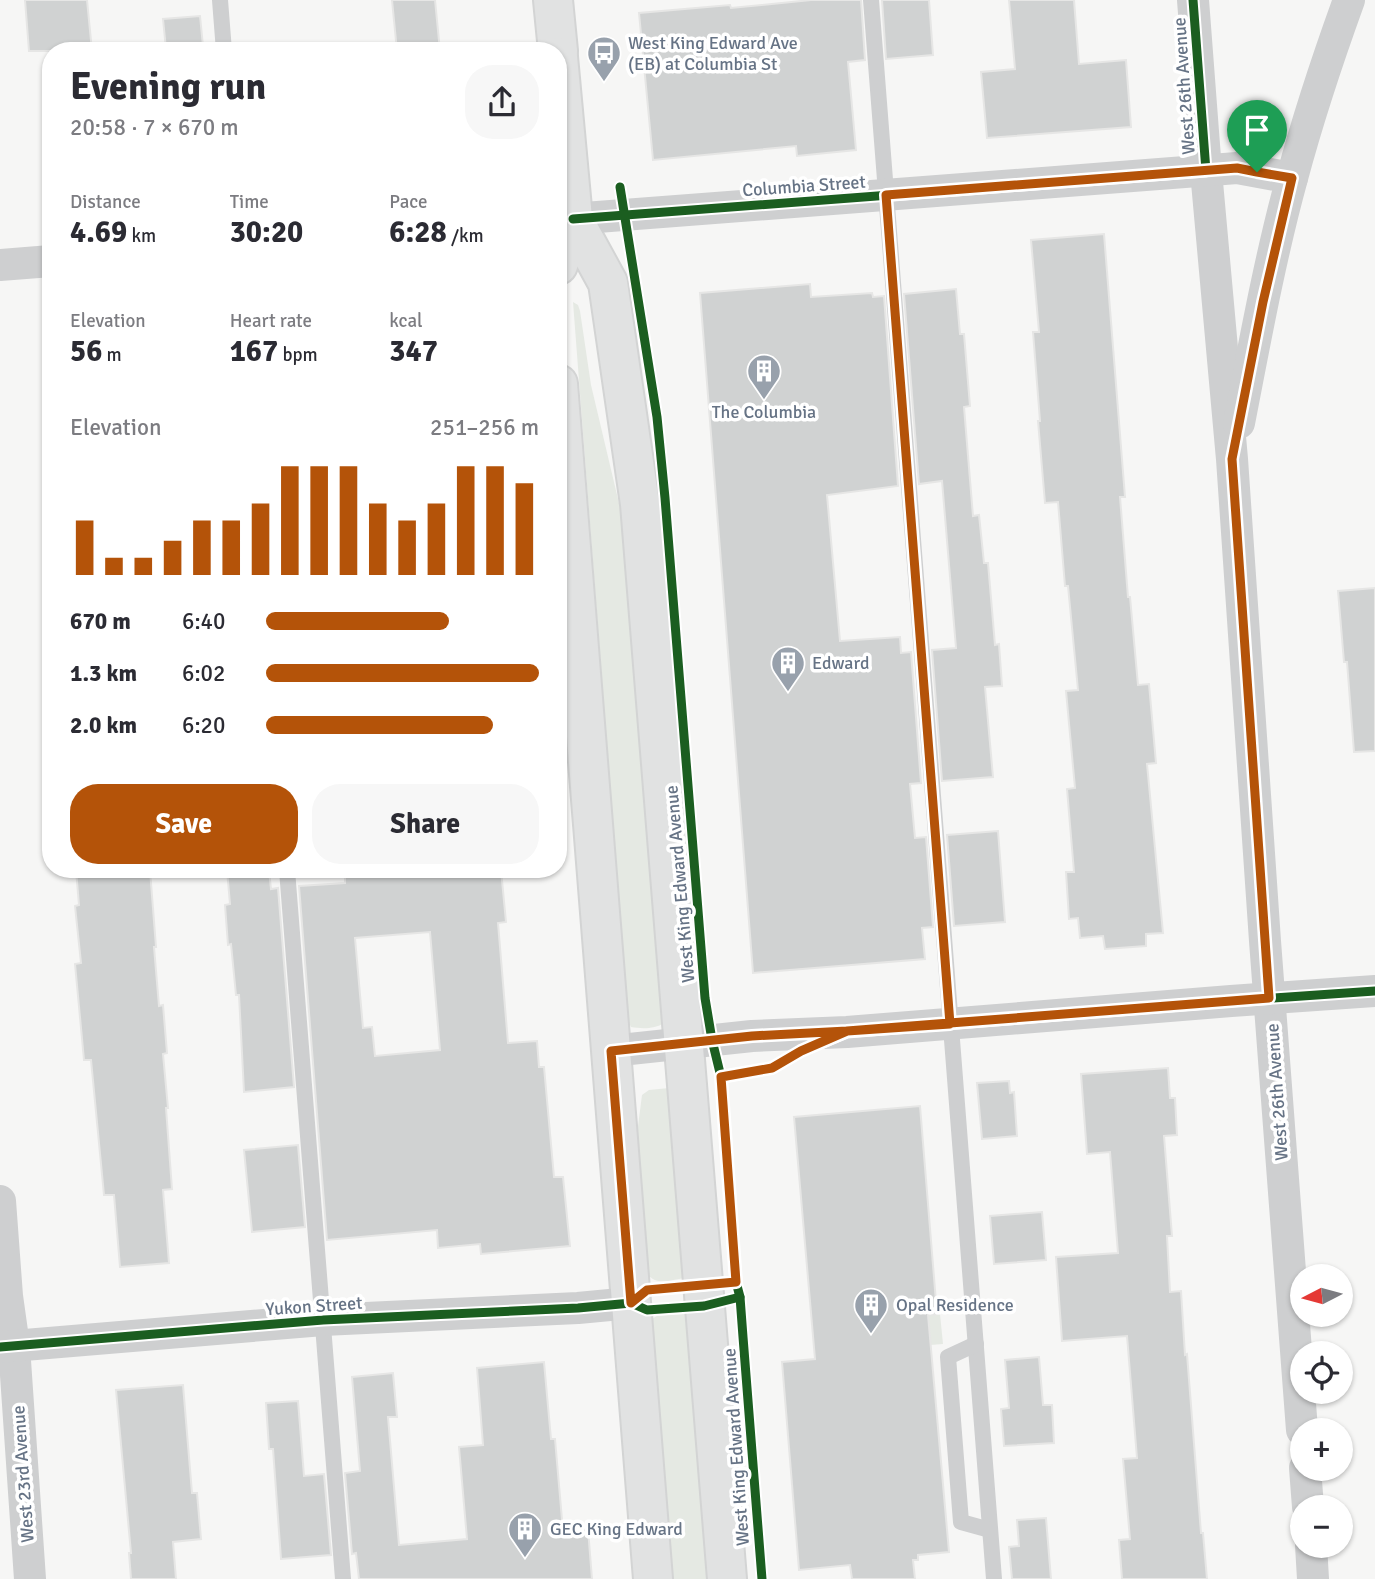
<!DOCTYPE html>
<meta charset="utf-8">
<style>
:root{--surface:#fff;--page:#f7f7f7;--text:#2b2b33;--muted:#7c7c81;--accent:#b45309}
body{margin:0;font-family:Signika,sans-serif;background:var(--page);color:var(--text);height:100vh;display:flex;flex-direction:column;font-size:26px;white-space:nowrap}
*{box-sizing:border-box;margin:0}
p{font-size:23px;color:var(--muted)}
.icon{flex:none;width:38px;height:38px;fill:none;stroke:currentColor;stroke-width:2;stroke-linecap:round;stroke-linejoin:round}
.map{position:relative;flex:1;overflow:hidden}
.details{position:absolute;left:42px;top:42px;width:525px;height:836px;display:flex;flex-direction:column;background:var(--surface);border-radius:28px;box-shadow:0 2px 5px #0004}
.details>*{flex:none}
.needle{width:46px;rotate:264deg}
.controls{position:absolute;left:1290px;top:1264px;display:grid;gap:14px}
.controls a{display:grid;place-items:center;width:63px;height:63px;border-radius:50%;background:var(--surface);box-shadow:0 2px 5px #0004;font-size:35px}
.pin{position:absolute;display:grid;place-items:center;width:60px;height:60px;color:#fff;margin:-72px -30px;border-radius:50% 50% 50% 0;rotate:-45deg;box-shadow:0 0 7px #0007}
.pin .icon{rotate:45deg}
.round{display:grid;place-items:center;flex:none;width:74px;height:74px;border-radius:28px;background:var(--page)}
.summary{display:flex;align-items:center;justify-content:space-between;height:119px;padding:0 28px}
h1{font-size:38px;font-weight:800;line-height:52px}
.figures{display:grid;grid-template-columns:repeat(3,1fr);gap:10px;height:119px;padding:7px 28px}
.figures div{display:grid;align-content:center}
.figures b{font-size:30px;font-weight:800}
.figures small{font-size:19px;font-weight:400}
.figures p{font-size:19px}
.chart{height:196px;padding:14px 28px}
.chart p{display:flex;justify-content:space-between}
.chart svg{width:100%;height:126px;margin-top:7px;stroke:var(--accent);stroke-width:6}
.action{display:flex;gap:14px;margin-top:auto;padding:14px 28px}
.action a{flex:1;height:80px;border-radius:28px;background:var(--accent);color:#fff;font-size:28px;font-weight:800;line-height:80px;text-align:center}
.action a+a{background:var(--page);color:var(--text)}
ul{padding:0 28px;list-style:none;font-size:23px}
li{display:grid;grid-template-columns:112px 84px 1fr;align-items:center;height:52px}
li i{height:18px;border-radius:9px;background:var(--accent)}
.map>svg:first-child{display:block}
</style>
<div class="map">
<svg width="1375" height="1579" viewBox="0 0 1375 1579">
<rect width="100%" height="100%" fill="#f6f6f5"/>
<g fill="#e5e9e3">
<path d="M573,302L578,305L580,311L591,385L622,516L628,567L664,1023C655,1029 642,1029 631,1027L628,1021Z"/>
<path d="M669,1088L684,1278C672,1280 655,1286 648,1274L637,1134L642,1095L649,1090Z"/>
<polygon points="687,1314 715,1579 673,1579 666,1541 650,1320 657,1316"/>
<polygon points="940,1314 943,1344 892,1348 890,1318"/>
</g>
<g fill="#d0d2d2" stroke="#e6e6e5" stroke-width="2" fill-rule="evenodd">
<polygon points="25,0 87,0 92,51 29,51"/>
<polygon points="392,0 435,0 440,51 397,51"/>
<polygon points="811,0 861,0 865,60 848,62 856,150 797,156 796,146 653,160 639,13 730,5 731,8"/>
<polygon points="882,0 929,0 933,55 886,59"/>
<polygon points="1009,0 1074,0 1079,64 1126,60 1131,127 987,138 981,72 1015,69"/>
<polygon points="200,16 203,46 166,49 163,19"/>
<polygon points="1104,234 1125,497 1120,497 1128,597 1130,597 1138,685 1149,684 1156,763 1147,764 1163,933 1146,934 1146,946 1105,949 1103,936 1080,938 1078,918 1069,919 1066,872 1074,872 1067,789 1075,788 1066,691 1078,690 1068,586 1065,586 1058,502 1045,503 1038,421 1040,421 1033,332 1039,332 1031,240"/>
<polygon points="810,284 811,297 872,293 873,297 884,296 898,486 827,495 840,641 900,637 901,653 911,652 921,783 910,784 915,838 926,837 933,927 922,928 925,959 753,973 700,293"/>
<polygon points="956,289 960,334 964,334 970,406 964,407 973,516 979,515 984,563 988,563 995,645 999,644 1002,686 985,687 993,777 942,781 932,650 956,648 942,481 919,484 904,294"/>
<polygon points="1375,588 1375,751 1354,752 1347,662 1344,662 1338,591"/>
<polygon points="998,831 1005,922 954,926 947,835"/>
<polygon points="76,870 150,870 156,947 154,947 159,1006 163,1005 167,1053 163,1054 168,1108 166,1108 172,1189 163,1190 169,1263 120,1267 114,1195 104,1195 91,1060 84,1060 75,964 81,963 75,906 79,905"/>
<polygon points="227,870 269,870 271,889 278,888 294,1087 244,1092 239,995 236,995 231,944 228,945 225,905 230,904"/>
<path d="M423,870H501L506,922L498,923L508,1043L537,1041L539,1067H544L554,1177H563L570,1246L481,1254L480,1244L438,1248L437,1230L327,1240L299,886L345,883V876ZM430,932L440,1050L375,1056L372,1027L363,1028L355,938Z"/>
<polygon points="1168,1068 1170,1098 1175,1098 1177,1135 1164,1136 1172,1236 1167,1236 1170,1292 1181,1291 1185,1355 1187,1354 1201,1533 1203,1533 1207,1579 1122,1579 1119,1540 1130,1539 1123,1459 1137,1458 1127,1336 1062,1341 1056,1257 1118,1253 1110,1152 1087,1154 1081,1074"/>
<polygon points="1009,1081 1010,1093 1014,1092 1017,1136 982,1139 977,1083"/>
<polygon points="920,1106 937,1314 928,1315 949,1552 918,1555 918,1560 913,1560 915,1579 852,1579 850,1565 799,1570 782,1362 815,1359 794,1117"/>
<polygon points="298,1145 305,1227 252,1232 244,1150"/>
<polygon points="1042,1212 1046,1260 994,1264 990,1216"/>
<polygon points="1039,1357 1043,1405 1052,1405 1054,1443 1004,1446 1001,1409 1009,1408 1005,1360"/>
<polygon points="544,1362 551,1439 555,1439 563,1531 588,1529 592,1579 359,1579 356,1553 352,1554 345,1473 360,1471 352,1377 393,1373 397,1417 388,1417 399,1545 467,1539 459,1447 483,1445 477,1368"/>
<polygon points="183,1385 192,1493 197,1493 201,1539 173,1542 176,1579 131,1579 129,1553 131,1553 116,1390"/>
<polygon points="298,1401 304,1476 324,1474 331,1555 281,1559 273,1449 269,1449 266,1403"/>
<polygon points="1046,1518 1051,1579 1012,1579 1009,1547 1019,1546 1017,1520"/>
</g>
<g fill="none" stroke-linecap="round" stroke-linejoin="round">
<g stroke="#d3d4d4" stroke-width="42">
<g id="secondary">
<polyline points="553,0 558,51"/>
<polyline points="558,57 573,219 558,265"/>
<polyline points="573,219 608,283 640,504 727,1579"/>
<polyline points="558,384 653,1579"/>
</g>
</g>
<g stroke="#cecfd0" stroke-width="16">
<polyline points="220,0 224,51"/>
<polyline points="871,0 994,1579"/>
<polyline points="287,870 343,1579"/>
<polyline points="976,1344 948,1357 961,1522 990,1530"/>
</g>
<g stroke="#cecfd0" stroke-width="32">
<polyline points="1193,0 1206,171 1232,459 1265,941 1302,1430"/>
<polyline points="558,220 1237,168 1292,178"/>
<polyline points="0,265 51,261"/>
<path d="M1239,423C1255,341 1270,258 1292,178C1308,118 1328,58 1349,0"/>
<polyline points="611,1051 752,1036 847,1032 1231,1001 1375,991"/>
<polyline points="0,1201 7,1296 14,1346 30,1579"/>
<polyline points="0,1347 323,1320 578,1308 631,1303"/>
<polyline points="1305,1468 1308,1507"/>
<polyline points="1311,1545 1313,1579"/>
</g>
<use href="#secondary" stroke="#e1e2e2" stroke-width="38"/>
<g stroke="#fff" stroke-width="13">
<g id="cycleway">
<polyline points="620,187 657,417 665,498 705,998 712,1040 721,1077 736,1282 740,1297 743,1337 762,1579"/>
<polyline points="573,219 1206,171 1193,0"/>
<polyline points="721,1077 772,1068 801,1051 847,1032 1231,1001 1375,991"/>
<polyline points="631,1303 611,1051 683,1043"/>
<polyline points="631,1303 647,1290 736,1282"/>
<polyline points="0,1347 323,1320 578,1308 631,1303 647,1310 704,1306 740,1297"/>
</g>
</g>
<use href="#cycleway" stroke="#1b5e20" stroke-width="9"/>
</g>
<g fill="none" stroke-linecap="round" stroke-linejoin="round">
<g stroke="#fff" stroke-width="14">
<polyline id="route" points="1257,172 1237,168 886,195 950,1024 847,1031 752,1036 611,1051 631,1303 647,1290 736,1282 721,1077 772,1068 801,1051 847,1031 1231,1001 1269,998 1232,459 1263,302 1292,178 1257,172"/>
</g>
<use href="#route" stroke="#b45309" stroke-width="9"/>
</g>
<defs>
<g id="bus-pin" transform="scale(1.75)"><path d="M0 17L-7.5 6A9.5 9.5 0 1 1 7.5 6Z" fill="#98a1ac" stroke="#fff"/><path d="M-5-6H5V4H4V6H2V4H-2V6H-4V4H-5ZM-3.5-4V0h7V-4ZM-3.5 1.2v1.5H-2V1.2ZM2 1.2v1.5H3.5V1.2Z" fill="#fff"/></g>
<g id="building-pin" transform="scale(1.75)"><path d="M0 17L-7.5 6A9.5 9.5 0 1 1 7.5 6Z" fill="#98a1ac" stroke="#fff"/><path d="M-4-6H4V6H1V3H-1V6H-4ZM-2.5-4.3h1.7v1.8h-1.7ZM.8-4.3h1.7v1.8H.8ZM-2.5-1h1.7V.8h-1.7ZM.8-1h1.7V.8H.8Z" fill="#fff"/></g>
</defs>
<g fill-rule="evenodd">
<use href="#bus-pin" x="604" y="53"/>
<use href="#building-pin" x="764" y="371"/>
<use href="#building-pin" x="788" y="663"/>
<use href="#building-pin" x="871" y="1305"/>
<use href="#building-pin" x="525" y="1529"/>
</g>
<g text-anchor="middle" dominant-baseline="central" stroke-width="7" stroke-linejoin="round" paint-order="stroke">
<g font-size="18" fill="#667385" stroke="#fff" text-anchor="start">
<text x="628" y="43">West King Edward Ave<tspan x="628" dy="21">(EB) at Columbia St</tspan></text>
<text x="764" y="412" text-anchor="middle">The Columbia</text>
<text x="812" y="663">Edward</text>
<text x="896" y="1305">Opal Residence</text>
<text x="550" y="1529">GEC King Edward</text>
</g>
<g font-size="18" fill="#667385" stroke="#fff">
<text transform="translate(1184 86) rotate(-94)">West 26th Avenue</text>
<text transform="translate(804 186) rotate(-4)">Columbia Street</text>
<text transform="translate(680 884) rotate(-95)">West King Edward Avenue</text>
<text transform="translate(1277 1092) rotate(-94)">West 26th Avenue</text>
<text transform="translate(314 1306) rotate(-4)">Yukon Street</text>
<text transform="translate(736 1447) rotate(-94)">West King Edward Avenue</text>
<text transform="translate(23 1474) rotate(-94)">West 23rd Avenue</text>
</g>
</g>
</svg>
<div class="controls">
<a><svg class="needle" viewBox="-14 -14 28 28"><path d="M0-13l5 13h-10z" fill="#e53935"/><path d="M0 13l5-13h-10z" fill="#7c7c81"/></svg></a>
<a><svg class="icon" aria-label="locate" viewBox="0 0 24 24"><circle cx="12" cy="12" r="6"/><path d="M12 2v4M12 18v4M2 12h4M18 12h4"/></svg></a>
<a>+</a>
<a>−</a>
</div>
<div class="pin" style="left:1257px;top:172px;background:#1e9e55"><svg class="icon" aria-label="arrive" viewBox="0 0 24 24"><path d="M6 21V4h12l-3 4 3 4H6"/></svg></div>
<section class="details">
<div class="summary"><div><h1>Evening run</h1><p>20:58 · 7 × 670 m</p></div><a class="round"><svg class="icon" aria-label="share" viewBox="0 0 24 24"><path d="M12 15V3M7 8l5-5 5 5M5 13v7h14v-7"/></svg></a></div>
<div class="figures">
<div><p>Distance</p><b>4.69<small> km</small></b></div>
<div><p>Time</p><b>30:20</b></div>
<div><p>Pace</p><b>6:28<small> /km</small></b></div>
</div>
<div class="figures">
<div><p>Elevation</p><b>56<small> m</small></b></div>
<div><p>Heart rate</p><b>167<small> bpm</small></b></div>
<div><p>kcal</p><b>347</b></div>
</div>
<div class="chart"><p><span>Elevation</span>251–256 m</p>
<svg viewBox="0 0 160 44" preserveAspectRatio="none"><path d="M5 44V25M15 44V38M25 44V38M35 44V32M45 44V25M55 44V25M65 44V19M75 44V6M85 44V6M95 44V6M105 44V19M115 44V25M125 44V19M135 44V6M145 44V6M155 44V12"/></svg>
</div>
<ul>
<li><b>670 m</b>6:40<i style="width:67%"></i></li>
<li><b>1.3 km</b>6:02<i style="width:100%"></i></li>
<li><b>2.0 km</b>6:20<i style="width:83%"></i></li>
</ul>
<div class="action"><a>Save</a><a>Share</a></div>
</section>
</div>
